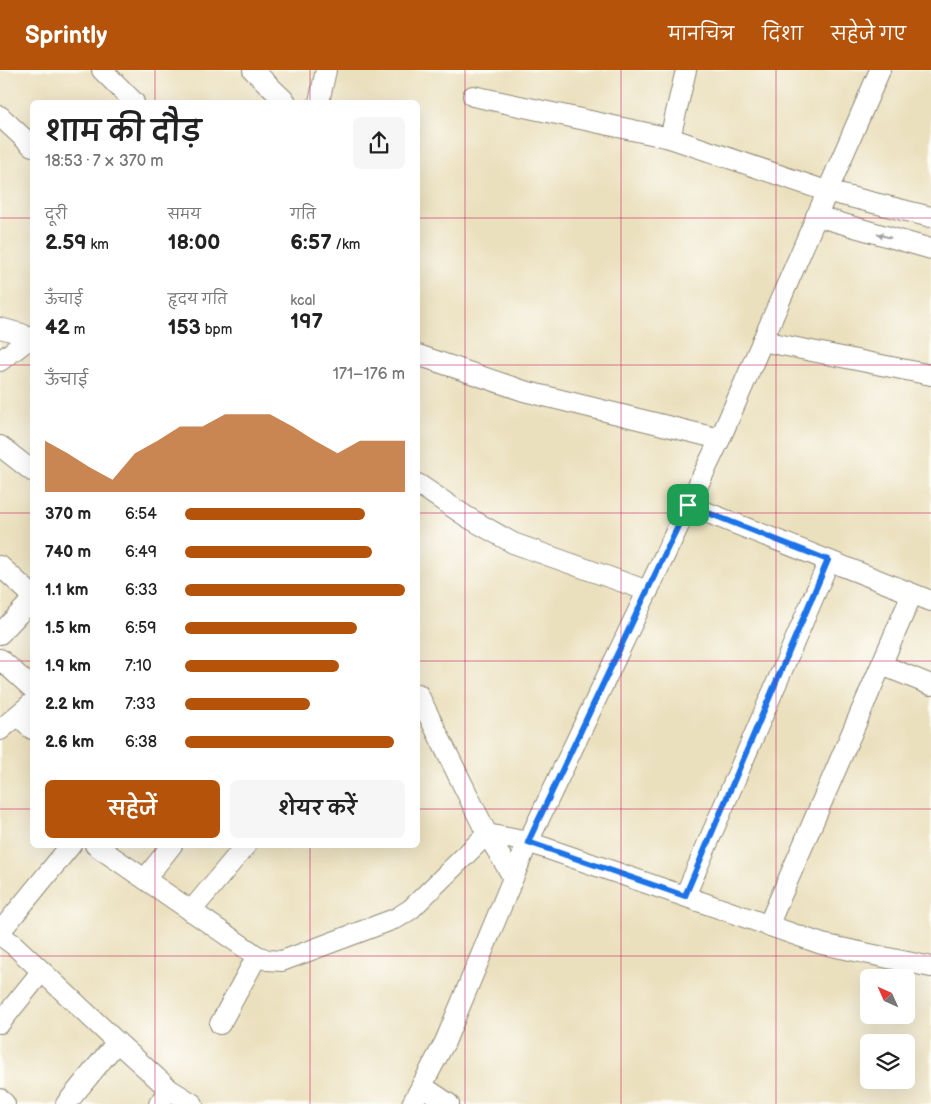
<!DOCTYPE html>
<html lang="hi">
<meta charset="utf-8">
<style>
:root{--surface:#fff;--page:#f6f6f6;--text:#222;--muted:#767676;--accent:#b45309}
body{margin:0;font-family:"Balsamiq Sans","Playpen Sans Deva",sans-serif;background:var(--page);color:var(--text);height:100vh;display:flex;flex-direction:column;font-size:19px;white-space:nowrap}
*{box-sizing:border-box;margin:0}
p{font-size:16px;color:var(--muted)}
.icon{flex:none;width:28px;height:28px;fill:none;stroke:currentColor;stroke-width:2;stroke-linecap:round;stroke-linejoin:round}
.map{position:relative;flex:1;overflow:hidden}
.sheet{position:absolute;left:30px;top:30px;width:390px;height:748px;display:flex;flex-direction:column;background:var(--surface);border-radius:8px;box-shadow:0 5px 20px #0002}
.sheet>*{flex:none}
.needle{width:32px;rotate:315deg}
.fabs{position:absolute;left:860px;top:899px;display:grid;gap:10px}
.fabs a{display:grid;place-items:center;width:55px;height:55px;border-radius:8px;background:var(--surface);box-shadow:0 5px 20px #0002;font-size:25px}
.pin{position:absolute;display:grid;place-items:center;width:42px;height:42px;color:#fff;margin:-21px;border-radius:10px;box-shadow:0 2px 8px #0006}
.round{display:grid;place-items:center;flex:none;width:52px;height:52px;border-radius:8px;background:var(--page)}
.headline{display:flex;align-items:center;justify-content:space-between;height:85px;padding:0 15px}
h1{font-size:28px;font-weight:600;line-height:38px}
.figures{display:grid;grid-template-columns:repeat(3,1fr);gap:8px;height:85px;padding:5px 15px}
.figures div{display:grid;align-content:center}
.figures b{font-size:21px;font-weight:600}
.figures small{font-size:14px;font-weight:400}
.figures p{font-size:14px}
.chart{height:140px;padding:10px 15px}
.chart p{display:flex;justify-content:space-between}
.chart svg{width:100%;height:90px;margin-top:5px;fill:var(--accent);opacity:.7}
.action{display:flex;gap:10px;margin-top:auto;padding:10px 15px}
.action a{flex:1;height:58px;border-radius:8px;background:var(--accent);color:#fff;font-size:20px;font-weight:600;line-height:58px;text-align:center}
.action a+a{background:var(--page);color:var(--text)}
ul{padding:0 15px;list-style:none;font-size:16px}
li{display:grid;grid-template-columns:80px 60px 1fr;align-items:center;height:38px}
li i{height:12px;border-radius:6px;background:var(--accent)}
header{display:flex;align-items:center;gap:30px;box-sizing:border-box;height:70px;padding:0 25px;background:var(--accent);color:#fff}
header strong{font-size:24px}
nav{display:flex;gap:28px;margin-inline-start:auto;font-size:18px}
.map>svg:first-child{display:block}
</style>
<header>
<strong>Sprintly</strong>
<nav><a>मानचित्र</a><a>दिशा</a><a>सहेजे गए</a></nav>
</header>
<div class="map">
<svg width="931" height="1034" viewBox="0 0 931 1034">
<rect width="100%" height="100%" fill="#fdfcf7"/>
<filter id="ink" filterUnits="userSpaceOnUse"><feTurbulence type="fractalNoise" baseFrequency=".02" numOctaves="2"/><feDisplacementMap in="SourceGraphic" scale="10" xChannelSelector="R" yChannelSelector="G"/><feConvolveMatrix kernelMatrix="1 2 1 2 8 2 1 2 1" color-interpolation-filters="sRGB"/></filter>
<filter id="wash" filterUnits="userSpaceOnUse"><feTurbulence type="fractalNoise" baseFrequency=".0096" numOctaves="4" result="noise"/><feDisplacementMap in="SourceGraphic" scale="20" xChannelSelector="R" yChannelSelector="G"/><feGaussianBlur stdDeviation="1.12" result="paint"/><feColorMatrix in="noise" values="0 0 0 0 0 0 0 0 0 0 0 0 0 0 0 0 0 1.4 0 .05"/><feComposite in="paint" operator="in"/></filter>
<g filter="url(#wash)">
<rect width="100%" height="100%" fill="#ebe0be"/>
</g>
<g filter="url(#ink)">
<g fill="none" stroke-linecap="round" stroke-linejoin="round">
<g stroke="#8b8674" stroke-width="22">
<g id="minor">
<polyline points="102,0 134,32"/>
<polyline points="253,0 286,32"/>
<polyline points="473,26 670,68 826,121 931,147"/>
<polyline points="319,32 326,0"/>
<polyline points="0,46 32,76"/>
<polyline points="670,68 686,0"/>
<polyline points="816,146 931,179"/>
<polyline points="0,258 22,264 32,271"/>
<polyline points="762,271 931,305"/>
<polyline points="418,285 524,321 720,369"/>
<polyline points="0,291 32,267"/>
<polyline points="0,376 32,401"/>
<polyline points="418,414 467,447 513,473 648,521"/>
<polyline points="688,435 931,531"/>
<polyline points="0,496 32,525"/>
<polyline points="0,564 32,530"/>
<polyline points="0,589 32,618"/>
<polyline points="882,595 931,615"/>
<polyline points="418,624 487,764 513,807"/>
<polyline points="18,645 32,659"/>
<polyline points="0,660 32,633"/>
<polyline points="95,775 257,886 268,890 282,891 397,848 411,839 487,764 528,772 822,874 931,897"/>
<polyline points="145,809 172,775"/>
<polyline points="685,826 829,491"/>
<polyline points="191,841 246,775"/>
<polyline points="768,856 912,524"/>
<polyline points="0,862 71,775"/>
<polyline points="0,865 14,875 117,972 169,1019 193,1034"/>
<polyline points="0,953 41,902"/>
<polyline points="220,954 257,886"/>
<polyline points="422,1016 449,1034"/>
<polyline points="0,1029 5,1034"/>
<polyline points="66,1034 117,972"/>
<polyline points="159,1034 169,1019"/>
<polyline points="412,1034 445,972 528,772 720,369 880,0"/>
</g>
</g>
<use href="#minor" stroke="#fff" stroke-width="20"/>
</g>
<defs><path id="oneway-solid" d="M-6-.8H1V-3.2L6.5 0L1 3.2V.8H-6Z" transform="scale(1.25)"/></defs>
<use fill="#a0a0a0" href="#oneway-solid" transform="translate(884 166) rotate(-164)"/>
</g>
<g fill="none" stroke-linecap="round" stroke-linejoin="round" filter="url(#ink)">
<g stroke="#fff" stroke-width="10">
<polygon id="route" points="688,435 828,490 685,826 528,772"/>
</g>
<use href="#route" stroke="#1a73e8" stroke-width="6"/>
</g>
<path fill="none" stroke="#c2185b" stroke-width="1" stroke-opacity="0.55" d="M155,0V32M310,0V32M465,0V1034M621,0V1034M776,0V1034M0,148H32M418,148H931M0,295H32M418,295H931M0,443H32M418,443H931M0,591H32M418,591H931M0,739H32M418,739H931M155,775V1034M310,775V1034M0,886H931"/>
</svg>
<div class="fabs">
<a><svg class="needle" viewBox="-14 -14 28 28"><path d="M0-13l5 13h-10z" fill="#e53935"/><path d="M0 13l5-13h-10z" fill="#767676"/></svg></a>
<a><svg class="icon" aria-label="layers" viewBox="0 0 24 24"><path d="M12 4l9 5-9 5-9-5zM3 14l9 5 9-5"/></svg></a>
</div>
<div class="pin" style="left:688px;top:435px;background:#1e9e55"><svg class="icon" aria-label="arrive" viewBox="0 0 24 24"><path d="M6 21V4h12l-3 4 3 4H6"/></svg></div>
<section class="sheet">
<div class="headline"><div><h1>शाम की दौड़</h1><p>18:53 · 7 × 370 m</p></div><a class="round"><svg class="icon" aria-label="share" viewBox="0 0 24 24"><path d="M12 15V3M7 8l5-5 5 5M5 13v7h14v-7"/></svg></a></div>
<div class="figures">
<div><p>दूरी</p><b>2.59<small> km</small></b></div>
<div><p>समय</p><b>18:00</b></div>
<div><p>गति</p><b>6:57<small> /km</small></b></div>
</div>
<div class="figures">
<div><p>ऊँचाई</p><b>42<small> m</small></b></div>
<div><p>हृदय गति</p><b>153<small> bpm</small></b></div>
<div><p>kcal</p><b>197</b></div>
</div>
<div class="chart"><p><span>ऊँचाई</span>171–176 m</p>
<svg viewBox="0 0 160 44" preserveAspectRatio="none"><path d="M0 44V19L10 25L20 32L30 38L40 25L50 19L60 12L70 12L80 6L90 6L100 6L110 12L120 19L130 25L140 19L150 19L160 19V44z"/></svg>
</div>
<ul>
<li><b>370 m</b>6:54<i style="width:82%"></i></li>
<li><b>740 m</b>6:49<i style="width:85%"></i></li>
<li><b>1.1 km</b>6:33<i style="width:100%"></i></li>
<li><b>1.5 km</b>6:59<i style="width:78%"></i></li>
<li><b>1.9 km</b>7:10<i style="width:70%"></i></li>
<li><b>2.2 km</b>7:33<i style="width:57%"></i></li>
<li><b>2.6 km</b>6:38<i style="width:95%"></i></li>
</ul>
<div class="action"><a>सहेजें</a><a>शेयर करें</a></div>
</section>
</div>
